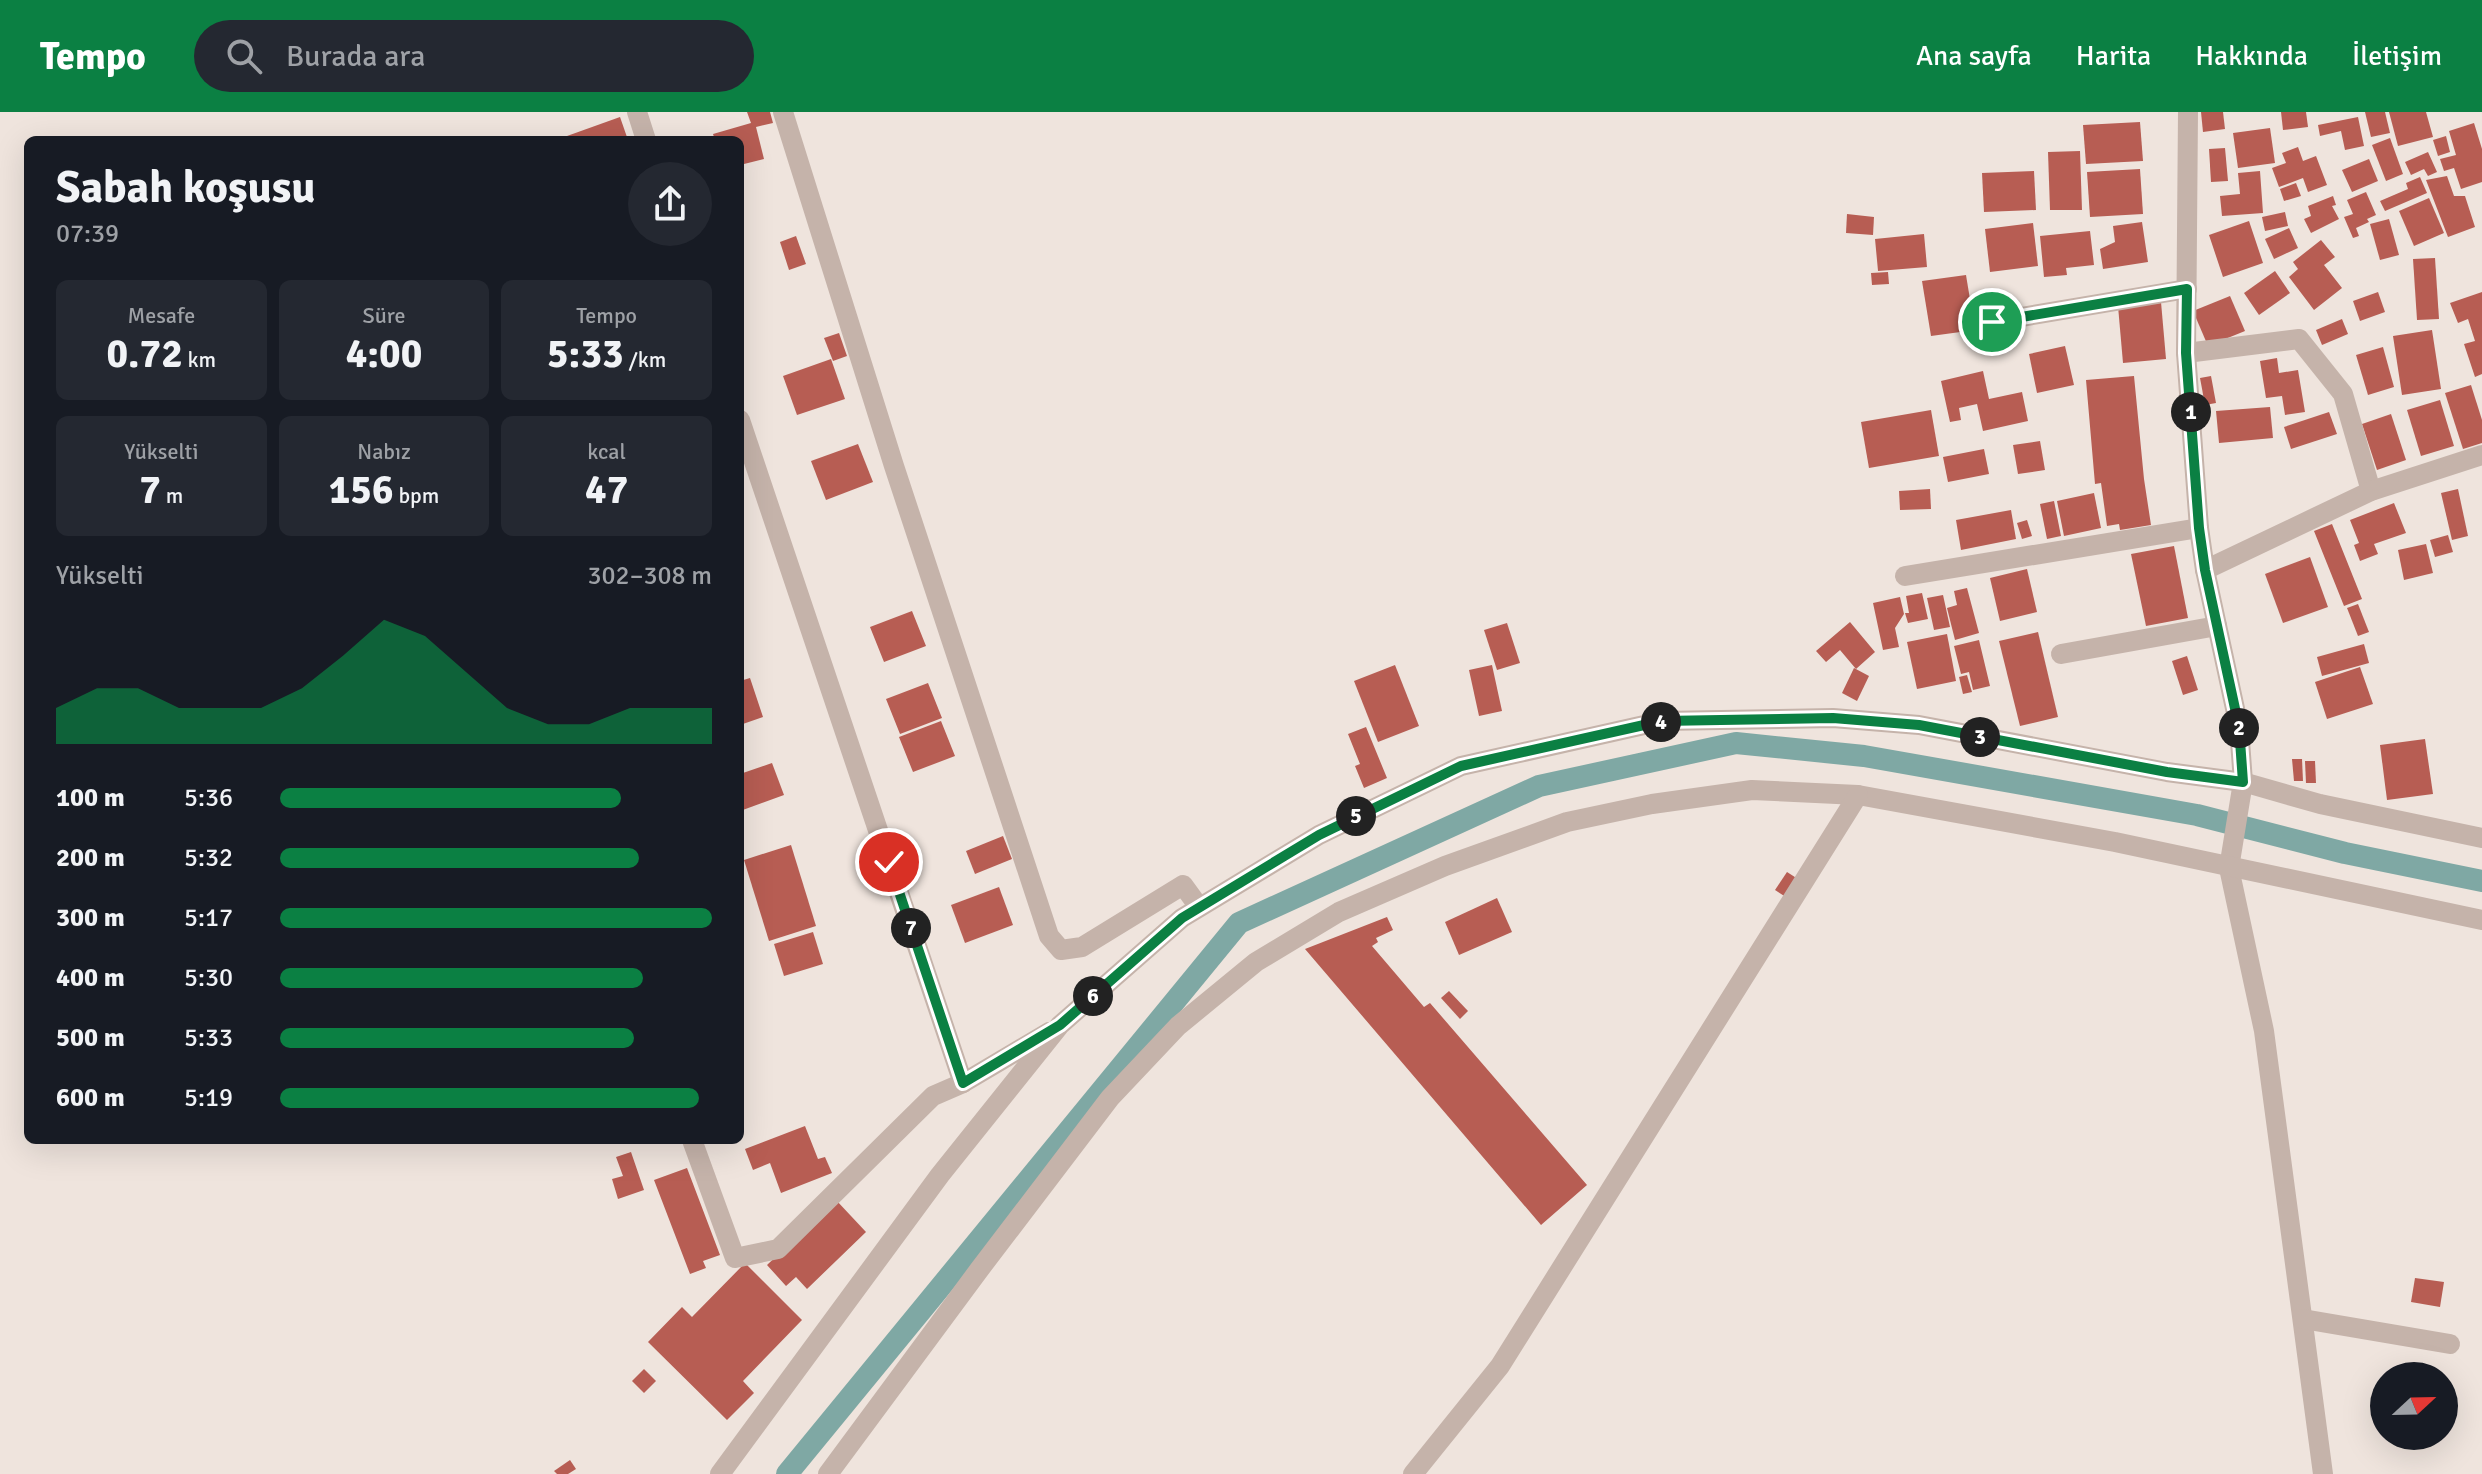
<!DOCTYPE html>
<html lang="tr">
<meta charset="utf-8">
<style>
:root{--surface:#171b24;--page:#242831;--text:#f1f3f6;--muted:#9ea1a6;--accent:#0b8043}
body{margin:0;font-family:Signika,sans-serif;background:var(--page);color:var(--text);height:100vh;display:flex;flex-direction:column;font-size:30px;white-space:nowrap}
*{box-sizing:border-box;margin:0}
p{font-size:26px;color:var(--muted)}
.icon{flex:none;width:44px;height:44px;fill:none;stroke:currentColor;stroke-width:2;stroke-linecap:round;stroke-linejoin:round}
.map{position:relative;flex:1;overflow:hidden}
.sheet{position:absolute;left:24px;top:24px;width:720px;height:1008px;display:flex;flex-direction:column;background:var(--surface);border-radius:12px;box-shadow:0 8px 32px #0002}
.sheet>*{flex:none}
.needle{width:52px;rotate:68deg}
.buttons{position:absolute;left:2370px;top:1250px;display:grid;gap:16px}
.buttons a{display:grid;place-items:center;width:88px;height:88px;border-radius:50%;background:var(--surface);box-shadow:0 8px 32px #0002;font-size:40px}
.pin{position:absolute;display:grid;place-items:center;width:68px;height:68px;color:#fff;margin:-34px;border:4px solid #fff;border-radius:50%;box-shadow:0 2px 8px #0007}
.km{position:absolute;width:40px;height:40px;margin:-20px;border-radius:50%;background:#222;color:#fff;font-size:22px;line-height:40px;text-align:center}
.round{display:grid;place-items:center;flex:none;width:84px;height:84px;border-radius:42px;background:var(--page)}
.summary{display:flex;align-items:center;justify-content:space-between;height:136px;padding:0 32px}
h1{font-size:44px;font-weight:700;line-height:60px}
.figures{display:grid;grid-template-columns:repeat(3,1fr);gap:12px;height:136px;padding:8px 32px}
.figures div{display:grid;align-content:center;border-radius:12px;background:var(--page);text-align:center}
.figures b{font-size:40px;font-weight:700}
.figures small{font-size:22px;font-weight:400}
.figures p{font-size:22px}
.chart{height:224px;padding:16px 32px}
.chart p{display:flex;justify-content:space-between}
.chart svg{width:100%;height:144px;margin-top:8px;fill:var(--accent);opacity:.7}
ul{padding:0 32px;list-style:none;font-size:26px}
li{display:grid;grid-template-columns:128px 96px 1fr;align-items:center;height:60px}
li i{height:20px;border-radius:10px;background:var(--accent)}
header{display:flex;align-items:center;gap:48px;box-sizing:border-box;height:112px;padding:0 40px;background:var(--accent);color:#fff}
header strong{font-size:38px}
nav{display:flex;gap:44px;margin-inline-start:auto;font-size:28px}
.search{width:560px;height:72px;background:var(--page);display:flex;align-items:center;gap:20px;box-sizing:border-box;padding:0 28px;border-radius:44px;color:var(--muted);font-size:30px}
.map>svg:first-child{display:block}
</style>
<header>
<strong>Tempo</strong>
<div class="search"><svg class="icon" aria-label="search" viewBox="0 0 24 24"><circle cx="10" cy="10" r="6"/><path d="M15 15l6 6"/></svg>Burada ara</div>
<nav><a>Ana sayfa</a><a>Harita</a><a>Hakkında</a><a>İletişim</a></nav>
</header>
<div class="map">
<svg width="2482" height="1362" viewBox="0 0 2482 1362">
<rect width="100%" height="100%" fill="#efe4dd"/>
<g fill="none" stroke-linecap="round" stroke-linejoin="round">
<polyline stroke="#7fa8a4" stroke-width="22" points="787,1362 1239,811 1539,674 1736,631 1864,644 2197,703 2345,741 2482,769"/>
</g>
<g fill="#b75d53">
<polygon points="747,0 770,0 773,11 756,15 764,47 740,53 740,28 715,28 713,22 751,11"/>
<polygon points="2201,0 2223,0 2225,17 2203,20"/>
<polygon points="2281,0 2306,0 2308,15 2283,18"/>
<polygon points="2365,0 2385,0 2390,21 2371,25"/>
<polygon points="2389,0 2426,0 2433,25 2398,34"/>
<polygon points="620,5 628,28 569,28 567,24"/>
<polygon points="2358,5 2364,34 2345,38 2341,19 2320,24 2318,13"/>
<polygon points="2140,10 2143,49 2086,52 2083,13"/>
<polygon points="2474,11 2482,37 2482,70 2461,77 2454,56 2444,59 2440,47 2456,43 2449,19"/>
<polygon points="2270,16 2275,51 2238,56 2233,21"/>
<polygon points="2446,24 2450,40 2438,44 2433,28"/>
<polygon points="2390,26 2403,62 2386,69 2372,33"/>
<polygon points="2298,35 2303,49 2316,44 2327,73 2308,80 2303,66 2279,75 2272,56 2286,51 2282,41"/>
<polygon points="2225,36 2228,69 2211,70 2209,37"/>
<polygon points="2080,39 2082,98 2050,98 2048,40"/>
<polygon points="2428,40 2437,60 2428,64 2424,57 2411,63 2405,50"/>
<polygon points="2369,47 2378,69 2352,80 2342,58"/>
<polygon points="2140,57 2143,102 2090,105 2087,60"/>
<polygon points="2034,59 2036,98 1984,100 1982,61"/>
<polygon points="2260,59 2263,101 2222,104 2220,84 2240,82 2238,61"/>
<polygon points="2447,64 2454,84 2465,84 2475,115 2448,125 2426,68"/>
<polygon points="2420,65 2427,81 2385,99 2380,89 2408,77 2406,71"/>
<polygon points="2296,71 2301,84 2284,89 2280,77"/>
<polygon points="2366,80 2376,103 2367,107 2369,110 2356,116 2359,124 2353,126 2344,105 2353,102 2347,88"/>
<polygon points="2333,84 2336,93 2332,94 2339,107 2311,121 2304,107 2311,104 2308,94"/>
<polygon points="2429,86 2444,121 2414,134 2399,99"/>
<polygon points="2285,100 2288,114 2265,119 2262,105"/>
<polygon points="1847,102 1874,105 1873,123 1846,121"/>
<polygon points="2389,107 2399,143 2380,148 2370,112"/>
<polygon points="2249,109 2263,151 2223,165 2209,123"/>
<polygon points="2142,110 2148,150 2103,157 2100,137 2115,130 2113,114"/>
<polygon points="2033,111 2038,154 1990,160 1985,117"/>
<polygon points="2289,116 2298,136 2274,147 2265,127"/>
<polygon points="2090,119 2094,153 2066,156 2067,163 2044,165 2040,124"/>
<polygon points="1924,122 1927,155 1878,159 1875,127"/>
<polygon points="796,124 806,152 789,158 780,130"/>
<polygon points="2321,128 2335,145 2324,153 2342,176 2314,198 2289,165 2298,157 2293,150"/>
<polygon points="2435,146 2439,207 2417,208 2413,147"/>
<polygon points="2275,159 2290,181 2259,203 2244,181"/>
<polygon points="1888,160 1889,172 1872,173 1871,161"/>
<polygon points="1966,163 1975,218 1931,224 1922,169"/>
<polygon points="2378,180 2385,200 2360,209 2353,189"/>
<polygon points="2482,180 2482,262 2475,265 2464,232 2475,229 2468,207 2458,211 2450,191"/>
<polygon points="2230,184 2245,219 2208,234 2193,199"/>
<polygon points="2161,190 2166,247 2123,251 2118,194"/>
<polygon points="2342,207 2348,222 2322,233 2316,218"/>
<polygon points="2432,218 2441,277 2402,283 2393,224"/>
<polygon points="839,221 847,244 833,249 824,226"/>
<polygon points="2065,234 2074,273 2037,281 2029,242"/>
<polygon points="2383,235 2394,275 2368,283 2356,243"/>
<polygon points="2277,246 2279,261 2298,258 2305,300 2285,303 2282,284 2266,286 2260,249"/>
<polygon points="831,247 845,287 797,303 783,264"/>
<polygon points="1983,259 1989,287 2022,280 2028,309 1983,319 1977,292 1959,296 1961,308 1950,310 1941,269"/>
<polygon points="2134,264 2144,367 2151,413 2120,418 2119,412 2107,414 2101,371 2095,372 2086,268"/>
<polygon points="2211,264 2216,291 2205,293 2200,266"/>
<polygon points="2471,273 2482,308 2482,331 2463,337 2445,281"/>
<polygon points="2440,288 2454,334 2421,344 2407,298"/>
<polygon points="2270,295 2273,326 2219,331 2216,299"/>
<polygon points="1931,298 1939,344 1869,356 1861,310"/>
<polygon points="2329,300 2337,322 2291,337 2284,315"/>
<polygon points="2391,302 2406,348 2377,358 2362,312"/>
<polygon points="2040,329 2045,358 2018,362 2013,333"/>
<polygon points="858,332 873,370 826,388 811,349"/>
<polygon points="1984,337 1989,362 1948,370 1943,345"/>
<polygon points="1930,377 1931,397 1900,398 1899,379"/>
<polygon points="2458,377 2468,424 2452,428 2441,381"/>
<polygon points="2094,381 2101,416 2064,424 2057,389"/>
<polygon points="2054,389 2061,424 2047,427 2040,392"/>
<polygon points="2394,391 2406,421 2374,432 2378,442 2360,449 2354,433 2359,431 2350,408"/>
<polygon points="2011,398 2016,427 1961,438 1956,408"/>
<polygon points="2027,408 2032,424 2022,427 2017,411"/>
<polygon points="2332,412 2362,487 2344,494 2314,419"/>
<polygon points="2448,423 2453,440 2435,445 2430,428"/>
<polygon points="2426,432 2433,461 2404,468 2398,438"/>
<polygon points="2174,434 2188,506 2146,514 2131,442"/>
<polygon points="2310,445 2328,495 2283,511 2265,462"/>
<polygon points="2027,457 2037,500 2000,509 1990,466"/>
<polygon points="1967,476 1979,521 1955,528 1947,496 1957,493 1954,479"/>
<polygon points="1922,481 1928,507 1908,511 1905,501 1909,501 1906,484"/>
<polygon points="1943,483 1950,515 1934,518 1927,486"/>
<polygon points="1900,485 1904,502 1895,516 1899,535 1883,538 1873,491"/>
<polygon points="2358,492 2369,520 2358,524 2347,496"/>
<polygon points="912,499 926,534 884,550 870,515"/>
<polygon points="1850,510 1875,540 1856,557 1840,538 1826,550 1816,539"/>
<polygon points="1507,511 1520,551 1497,558 1484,518"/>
<polygon points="2038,520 2058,605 2020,614 1999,529"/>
<polygon points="1947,522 1956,569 1917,577 1907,530"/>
<polygon points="1979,528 1990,574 1973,578 1969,560 1961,562 1954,534"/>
<polygon points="2364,532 2369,551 2322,564 2317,545"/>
<polygon points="2187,544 2198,578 2183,583 2172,549"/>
<polygon points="1395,553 1419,614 1378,630 1354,569"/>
<polygon points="1492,553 1502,599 1479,604 1469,558"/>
<polygon points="2360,555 2373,592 2327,607 2315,570"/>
<polygon points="1854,556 1869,564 1857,589 1842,581"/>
<polygon points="1967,563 1972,580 1963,582 1959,565"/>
<polygon points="750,566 763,605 740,613 740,569"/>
<polygon points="928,571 942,606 900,622 886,587"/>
<polygon points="941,609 955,644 913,660 899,625"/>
<polygon points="1366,615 1387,666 1364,676 1355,654 1360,652 1348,622"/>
<polygon points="2425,627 2433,682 2387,688 2380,633"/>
<polygon points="2292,647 2302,647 2303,669 2294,669"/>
<polygon points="2305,649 2315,649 2316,671 2306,671"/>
<polygon points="772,651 784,683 740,699 740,662"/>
<polygon points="1003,724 1012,747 975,762 966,739"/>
<polygon points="791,733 816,814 769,829 744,748"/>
<polygon points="1787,760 1801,769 1789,787 1775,778"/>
<polygon points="999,775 1013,813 965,831 951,793"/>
<polygon points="1497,786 1512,820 1459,843 1445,810"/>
<polygon points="1387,805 1393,818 1376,826 1378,830 1372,834 1424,895 1430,891 1587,1073 1541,1113 1305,837"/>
<polygon points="813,820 823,852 784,864 774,832"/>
<polygon points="1449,879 1468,899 1460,907 1441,886"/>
<polygon points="805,1014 818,1047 825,1045 832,1061 781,1081 770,1051 753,1058 745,1037"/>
<polygon points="631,1040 644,1078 618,1087 612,1067 623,1064 616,1045"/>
<polygon points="687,1056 720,1143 703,1149 706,1156 690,1162 654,1068"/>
<polygon points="836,1088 866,1120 807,1177 796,1165 786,1174 767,1153"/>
<polygon points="745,1151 802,1208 743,1269 754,1281 727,1308 648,1230 682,1195 692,1205"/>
<polygon points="2415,1166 2444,1170 2440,1195 2411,1190"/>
<polygon points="644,1257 656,1269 644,1281 632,1269"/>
<polygon points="570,1348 576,1357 568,1362 557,1362 554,1359"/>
</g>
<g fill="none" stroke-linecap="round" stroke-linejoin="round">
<g stroke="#c5b3aa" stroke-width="20">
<polyline points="637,0 646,28"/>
<polyline points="783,0 894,354 1049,824 1061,838 1082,835 1183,773 1199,795"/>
<polyline points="2188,0 2186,241 2199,416 2205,458 2239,615 2243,670 2229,756 2264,919 2323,1362"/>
<polyline points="1992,210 2187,177"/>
<polyline points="2186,241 2299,227 2343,282 2371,379"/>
<polyline points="740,308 963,971"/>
<polyline points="2205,458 2371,379 2482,343"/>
<polyline points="1905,464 2199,416"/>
<polyline points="2061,542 2217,514"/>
<polyline points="692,1028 735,1146 778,1137 933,984 963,971 1049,920"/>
<polyline points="2303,1207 2450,1232"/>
<polyline points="720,1362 940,1063 1060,913 1182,806 1319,723 1461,654 1662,609 1833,606 1919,613 2167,660 2243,670 2320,692 2482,726"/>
<polyline points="828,1362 979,1158 1110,986 1178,914 1256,850 1339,800 1445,754 1567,710 1652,692 1752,678 1858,683 2115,730 2482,808"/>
<polyline points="1413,1362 1500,1254 1858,683"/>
</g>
</g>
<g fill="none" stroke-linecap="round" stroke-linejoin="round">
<g stroke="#fff" stroke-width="16">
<polyline id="route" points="889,750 963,971 1060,913 1182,806 1319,723 1461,654 1662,609 1833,606 1919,613 2167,660 2243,670 2239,615 2205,458 2199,416 2186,241 2187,177 1992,210"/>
</g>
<use href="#route" stroke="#0b8043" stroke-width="10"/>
</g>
</svg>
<div class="buttons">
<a><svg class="needle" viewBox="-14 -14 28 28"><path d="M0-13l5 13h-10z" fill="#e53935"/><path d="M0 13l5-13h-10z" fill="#9ea1a6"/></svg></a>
</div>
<div class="pin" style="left:1992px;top:210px;background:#1e9e55"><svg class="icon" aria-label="arrive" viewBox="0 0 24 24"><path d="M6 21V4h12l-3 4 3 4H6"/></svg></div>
<div class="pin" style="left:889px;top:750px;background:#d93025"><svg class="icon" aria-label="check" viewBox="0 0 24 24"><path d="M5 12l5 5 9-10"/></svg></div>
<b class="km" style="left:2191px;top:300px">1</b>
<b class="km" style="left:2239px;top:616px">2</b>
<b class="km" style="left:1980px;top:625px">3</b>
<b class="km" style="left:1661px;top:610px">4</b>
<b class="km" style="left:1356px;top:704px">5</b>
<b class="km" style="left:1093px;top:884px">6</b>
<b class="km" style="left:911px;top:816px">7</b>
<section class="sheet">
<div class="summary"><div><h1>Sabah koşusu</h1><p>07:39</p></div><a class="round"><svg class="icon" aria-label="share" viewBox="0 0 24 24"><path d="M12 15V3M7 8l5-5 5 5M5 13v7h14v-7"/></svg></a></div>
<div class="figures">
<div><p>Mesafe</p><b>0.72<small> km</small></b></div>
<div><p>Süre</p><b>4:00</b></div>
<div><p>Tempo</p><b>5:33<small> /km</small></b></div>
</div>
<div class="figures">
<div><p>Yükselti</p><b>7<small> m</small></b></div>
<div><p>Nabız</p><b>156<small> bpm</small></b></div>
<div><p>kcal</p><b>47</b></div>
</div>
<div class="chart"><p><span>Yükselti</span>302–308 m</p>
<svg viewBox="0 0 160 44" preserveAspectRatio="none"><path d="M0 44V33L10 27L20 27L30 33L40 33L50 33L60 27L70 17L80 6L90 11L100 22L110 33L120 38L130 38L140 33L150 33L160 33V44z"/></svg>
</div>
<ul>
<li><b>100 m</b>5:36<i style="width:79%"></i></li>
<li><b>200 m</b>5:32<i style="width:83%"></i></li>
<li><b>300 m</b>5:17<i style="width:100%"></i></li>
<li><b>400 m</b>5:30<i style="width:84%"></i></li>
<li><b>500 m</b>5:33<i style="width:82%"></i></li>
<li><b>600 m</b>5:19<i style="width:97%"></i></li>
</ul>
</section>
</div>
